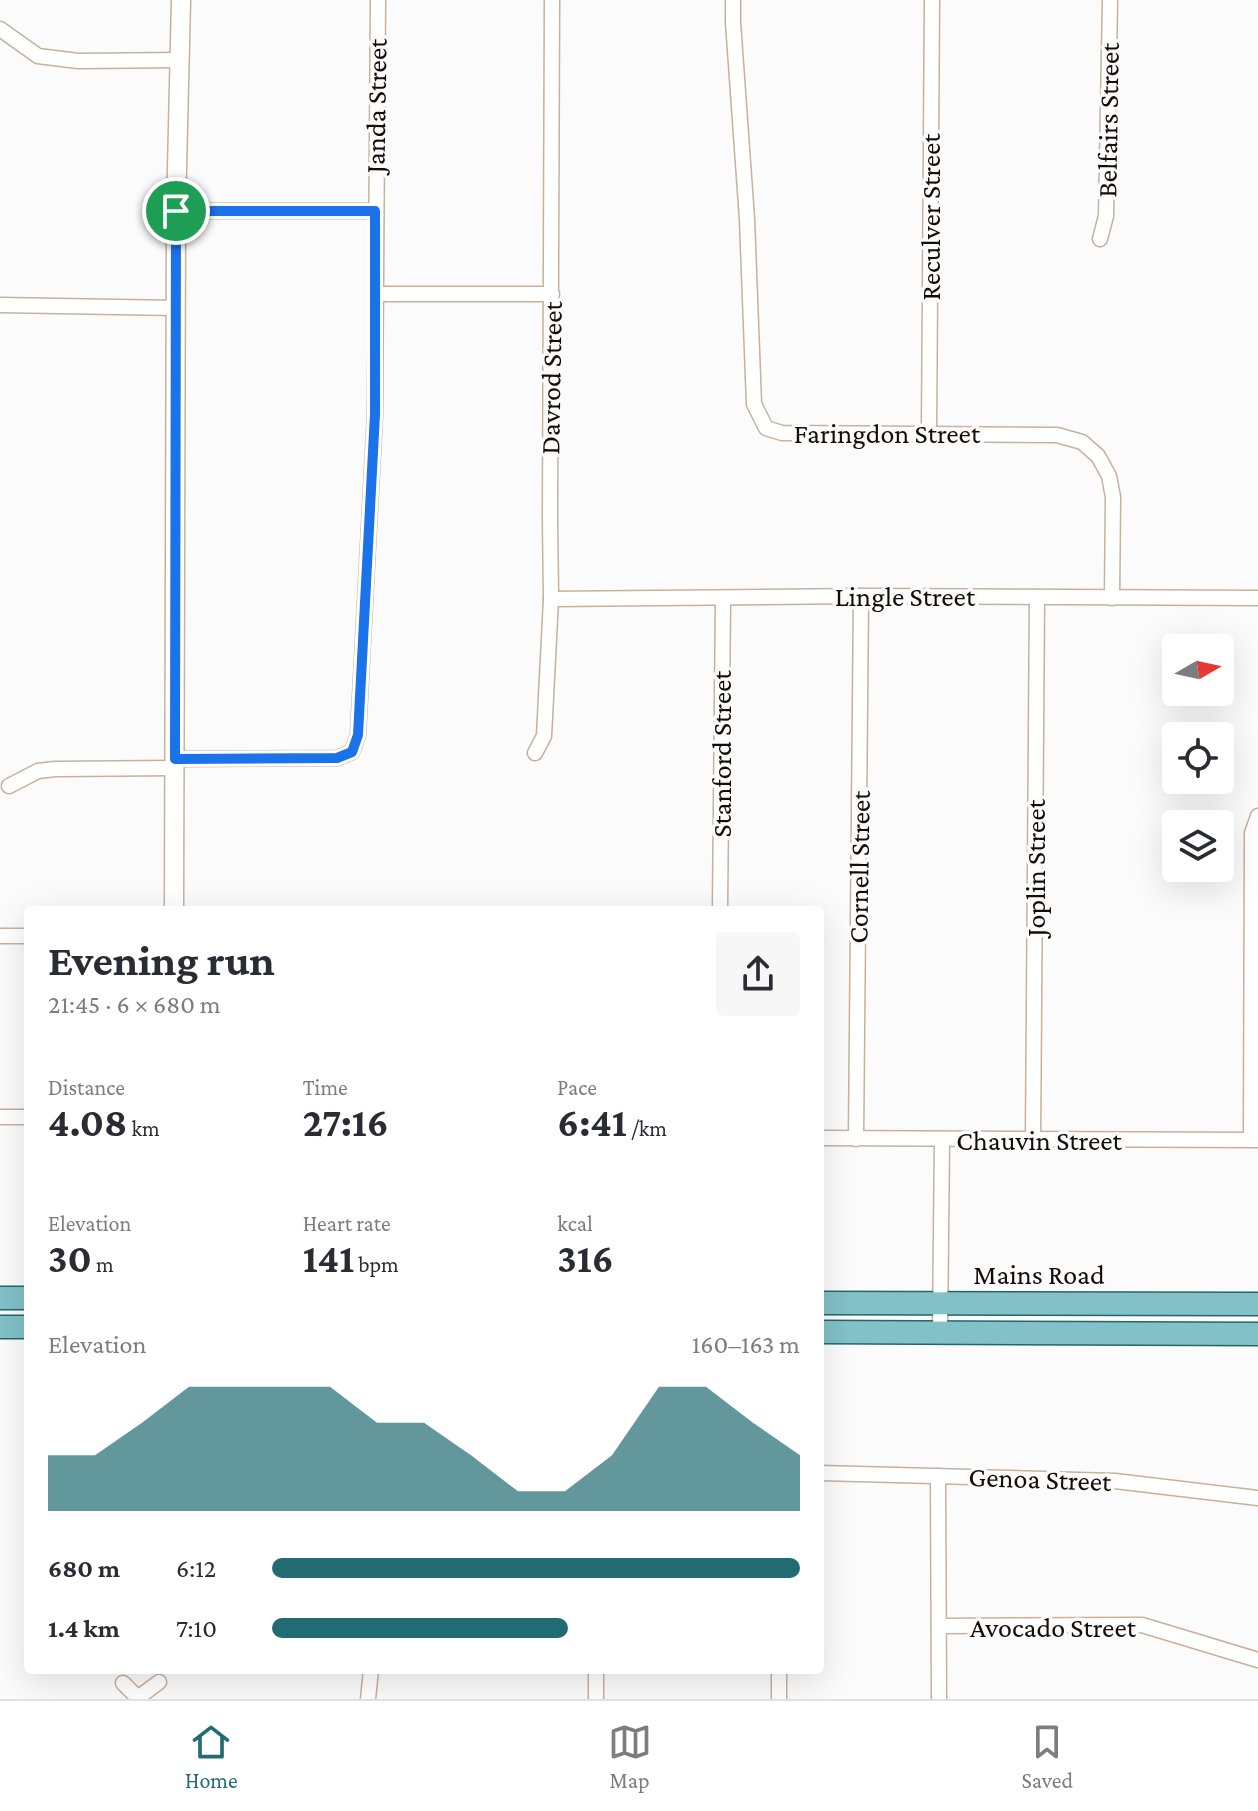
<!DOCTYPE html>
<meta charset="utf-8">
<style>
:root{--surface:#fff;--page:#f7f7f7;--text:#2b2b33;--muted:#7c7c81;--line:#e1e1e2;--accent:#216c73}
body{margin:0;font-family:"Crimson Pro",serif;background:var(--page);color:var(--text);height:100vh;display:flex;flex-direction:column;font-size:30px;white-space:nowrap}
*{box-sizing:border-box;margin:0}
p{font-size:26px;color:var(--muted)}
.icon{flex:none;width:44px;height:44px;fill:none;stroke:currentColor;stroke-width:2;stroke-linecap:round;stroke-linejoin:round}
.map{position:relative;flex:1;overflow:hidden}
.drawer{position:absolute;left:24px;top:906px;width:800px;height:768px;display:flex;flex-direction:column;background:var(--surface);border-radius:8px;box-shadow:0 8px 32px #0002}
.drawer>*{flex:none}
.needle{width:52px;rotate:81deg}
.buttons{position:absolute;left:1162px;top:634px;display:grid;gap:16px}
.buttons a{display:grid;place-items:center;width:72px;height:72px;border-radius:8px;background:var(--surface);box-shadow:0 8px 32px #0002;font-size:40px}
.pin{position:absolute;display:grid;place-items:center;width:68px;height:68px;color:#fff;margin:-34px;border:4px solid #fff;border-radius:50%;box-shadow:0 2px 8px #0007}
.round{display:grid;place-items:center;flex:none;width:84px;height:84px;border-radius:8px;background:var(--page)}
.head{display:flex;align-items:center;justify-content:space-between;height:136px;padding:0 24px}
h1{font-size:44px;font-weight:700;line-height:60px}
.metrics{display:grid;grid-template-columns:repeat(3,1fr);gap:12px;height:136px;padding:8px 24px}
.metrics div{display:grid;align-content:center}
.metrics b{font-size:40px;font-weight:700}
.metrics small{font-size:22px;font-weight:400}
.metrics p{font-size:22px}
.chart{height:224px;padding:16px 24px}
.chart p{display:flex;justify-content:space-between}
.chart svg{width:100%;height:144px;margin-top:8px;fill:var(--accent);opacity:.7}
ul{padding:0 24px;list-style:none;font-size:26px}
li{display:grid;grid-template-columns:128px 96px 1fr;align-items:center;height:60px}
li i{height:20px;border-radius:10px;background:var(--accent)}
.dock{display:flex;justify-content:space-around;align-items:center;height:112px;border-top:2px solid var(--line);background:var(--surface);font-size:22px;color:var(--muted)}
.dock a{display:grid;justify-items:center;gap:4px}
.dock .current{color:var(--accent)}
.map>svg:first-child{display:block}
</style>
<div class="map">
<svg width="1258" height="1699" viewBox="0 0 1258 1699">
<rect width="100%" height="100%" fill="#fbfbfb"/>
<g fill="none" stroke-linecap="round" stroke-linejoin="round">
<g stroke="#c8b09c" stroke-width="17">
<g id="minor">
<polyline points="733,0 733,22 747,219 754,404 766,428 782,433 1057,435 1082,442 1098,456 1109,476 1113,497 1112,598"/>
<polyline points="0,29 38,56 78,61 181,60"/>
<polyline points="176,211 375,211"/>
<polyline points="1100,239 1106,216 1110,0"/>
<polyline points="376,294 552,294"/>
<polyline points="0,305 176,308"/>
<polyline points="929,434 932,0"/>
<polyline points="551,599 861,596 1258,598"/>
<polyline points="535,753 544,736 551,599 550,519 552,0"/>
<polyline points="175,759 337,758 352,752 358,735 375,414 378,0"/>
<polyline points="9,786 38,771 55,769 175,768"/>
<polyline points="720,910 723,598"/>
<polyline points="0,936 28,936"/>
<polyline points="0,1117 28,1117"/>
<polyline points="820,1138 1258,1140"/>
<polyline points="856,1139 861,596"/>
<polyline points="1033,1140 1037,597"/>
<polyline points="1251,1140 1252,833 1258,816"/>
<polyline points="940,1332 942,1139"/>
<polyline points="820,1473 1115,1481 1258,1498"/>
<polyline points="938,1476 939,1699"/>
<polyline points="939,1626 1142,1625 1258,1660"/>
<polyline points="123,1683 139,1699"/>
<polyline points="139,1697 159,1682"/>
<polyline points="368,1699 371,1670"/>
<polyline points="596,1699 596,1670"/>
<polyline points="779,1699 779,1670"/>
</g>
</g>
<g stroke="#c8b09c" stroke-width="21">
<polyline id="tertiary" points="174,910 176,211 181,0"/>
</g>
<g stroke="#24666a" stroke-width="25">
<g id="primary">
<polyline points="0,1298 28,1298"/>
<polyline points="820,1303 1258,1304"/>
<polyline points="0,1327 28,1327"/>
<polyline points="820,1332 1258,1334"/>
</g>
</g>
<use href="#minor" stroke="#fff" stroke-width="14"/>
<use href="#tertiary" stroke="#fff" stroke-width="18"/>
<use href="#primary" stroke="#81c1c7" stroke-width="22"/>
</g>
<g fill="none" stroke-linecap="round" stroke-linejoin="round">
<g stroke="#fff" stroke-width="16">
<polygon id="route" points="176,211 375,211 375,414 358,735 352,752 337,758 175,759"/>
</g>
<use href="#route" stroke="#1a73e8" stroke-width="10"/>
</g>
<g text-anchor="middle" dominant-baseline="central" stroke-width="7" stroke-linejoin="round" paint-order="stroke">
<g font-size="28" fill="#140c05" stroke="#fbfbfb">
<text transform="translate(376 106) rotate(-89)">Janda Street</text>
<text transform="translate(1108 120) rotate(-89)">Belfairs Street</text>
<text transform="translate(930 217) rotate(-90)">Reculver Street</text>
<text transform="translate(551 378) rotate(-89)">Davrod Street</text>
<text x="887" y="433">Faringdon Street</text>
<text x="905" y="596">Lingle Street</text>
<text transform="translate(721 754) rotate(-90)">Stanford Street</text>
<text transform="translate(859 867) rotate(-89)">Cornell Street</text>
<text transform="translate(1035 868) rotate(-90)">Joplin Street</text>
<text x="1039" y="1140">Chauvin Street</text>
<text x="1039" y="1274">Mains Road</text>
<text transform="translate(1040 1479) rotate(2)">Genoa Street</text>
<text x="1053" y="1627">Avocado Street</text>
</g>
</g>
</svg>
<div class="buttons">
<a><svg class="needle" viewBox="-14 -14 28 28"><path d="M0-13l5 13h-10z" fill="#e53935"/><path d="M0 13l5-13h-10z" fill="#7c7c81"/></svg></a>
<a><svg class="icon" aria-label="locate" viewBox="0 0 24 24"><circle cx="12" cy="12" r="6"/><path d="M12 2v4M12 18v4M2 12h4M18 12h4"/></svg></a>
<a><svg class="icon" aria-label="layers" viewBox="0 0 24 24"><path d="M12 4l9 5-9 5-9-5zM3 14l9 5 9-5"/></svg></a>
</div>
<div class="pin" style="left:176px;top:211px;background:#1e9e55"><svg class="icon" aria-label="arrive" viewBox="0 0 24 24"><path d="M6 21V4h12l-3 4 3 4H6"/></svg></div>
<section class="drawer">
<div class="head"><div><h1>Evening run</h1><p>21:45 · 6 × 680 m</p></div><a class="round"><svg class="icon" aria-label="share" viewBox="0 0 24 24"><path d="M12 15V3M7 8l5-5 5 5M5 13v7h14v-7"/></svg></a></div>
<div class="metrics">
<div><p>Distance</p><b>4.08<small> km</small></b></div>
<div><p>Time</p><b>27:16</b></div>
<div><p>Pace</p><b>6:41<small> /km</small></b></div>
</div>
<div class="metrics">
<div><p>Elevation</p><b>30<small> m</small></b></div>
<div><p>Heart rate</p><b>141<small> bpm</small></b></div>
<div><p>kcal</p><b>316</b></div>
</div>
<div class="chart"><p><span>Elevation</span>160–163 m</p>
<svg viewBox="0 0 160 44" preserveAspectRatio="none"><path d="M0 44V27L10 27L20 17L30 6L40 6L50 6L60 6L70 17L80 17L90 27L100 38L110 38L120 27L130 6L140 6L150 17L160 27V44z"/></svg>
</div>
<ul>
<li><b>680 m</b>6:12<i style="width:100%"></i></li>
<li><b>1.4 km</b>7:10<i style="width:56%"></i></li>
</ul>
</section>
</div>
<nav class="dock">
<a class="current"><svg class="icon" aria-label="home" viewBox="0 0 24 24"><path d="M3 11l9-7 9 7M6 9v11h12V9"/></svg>Home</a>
<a><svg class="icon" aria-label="map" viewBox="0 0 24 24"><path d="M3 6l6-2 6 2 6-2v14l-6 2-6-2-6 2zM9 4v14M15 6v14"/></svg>Map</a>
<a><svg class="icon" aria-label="saved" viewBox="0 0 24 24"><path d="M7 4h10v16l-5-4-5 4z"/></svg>Saved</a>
</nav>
